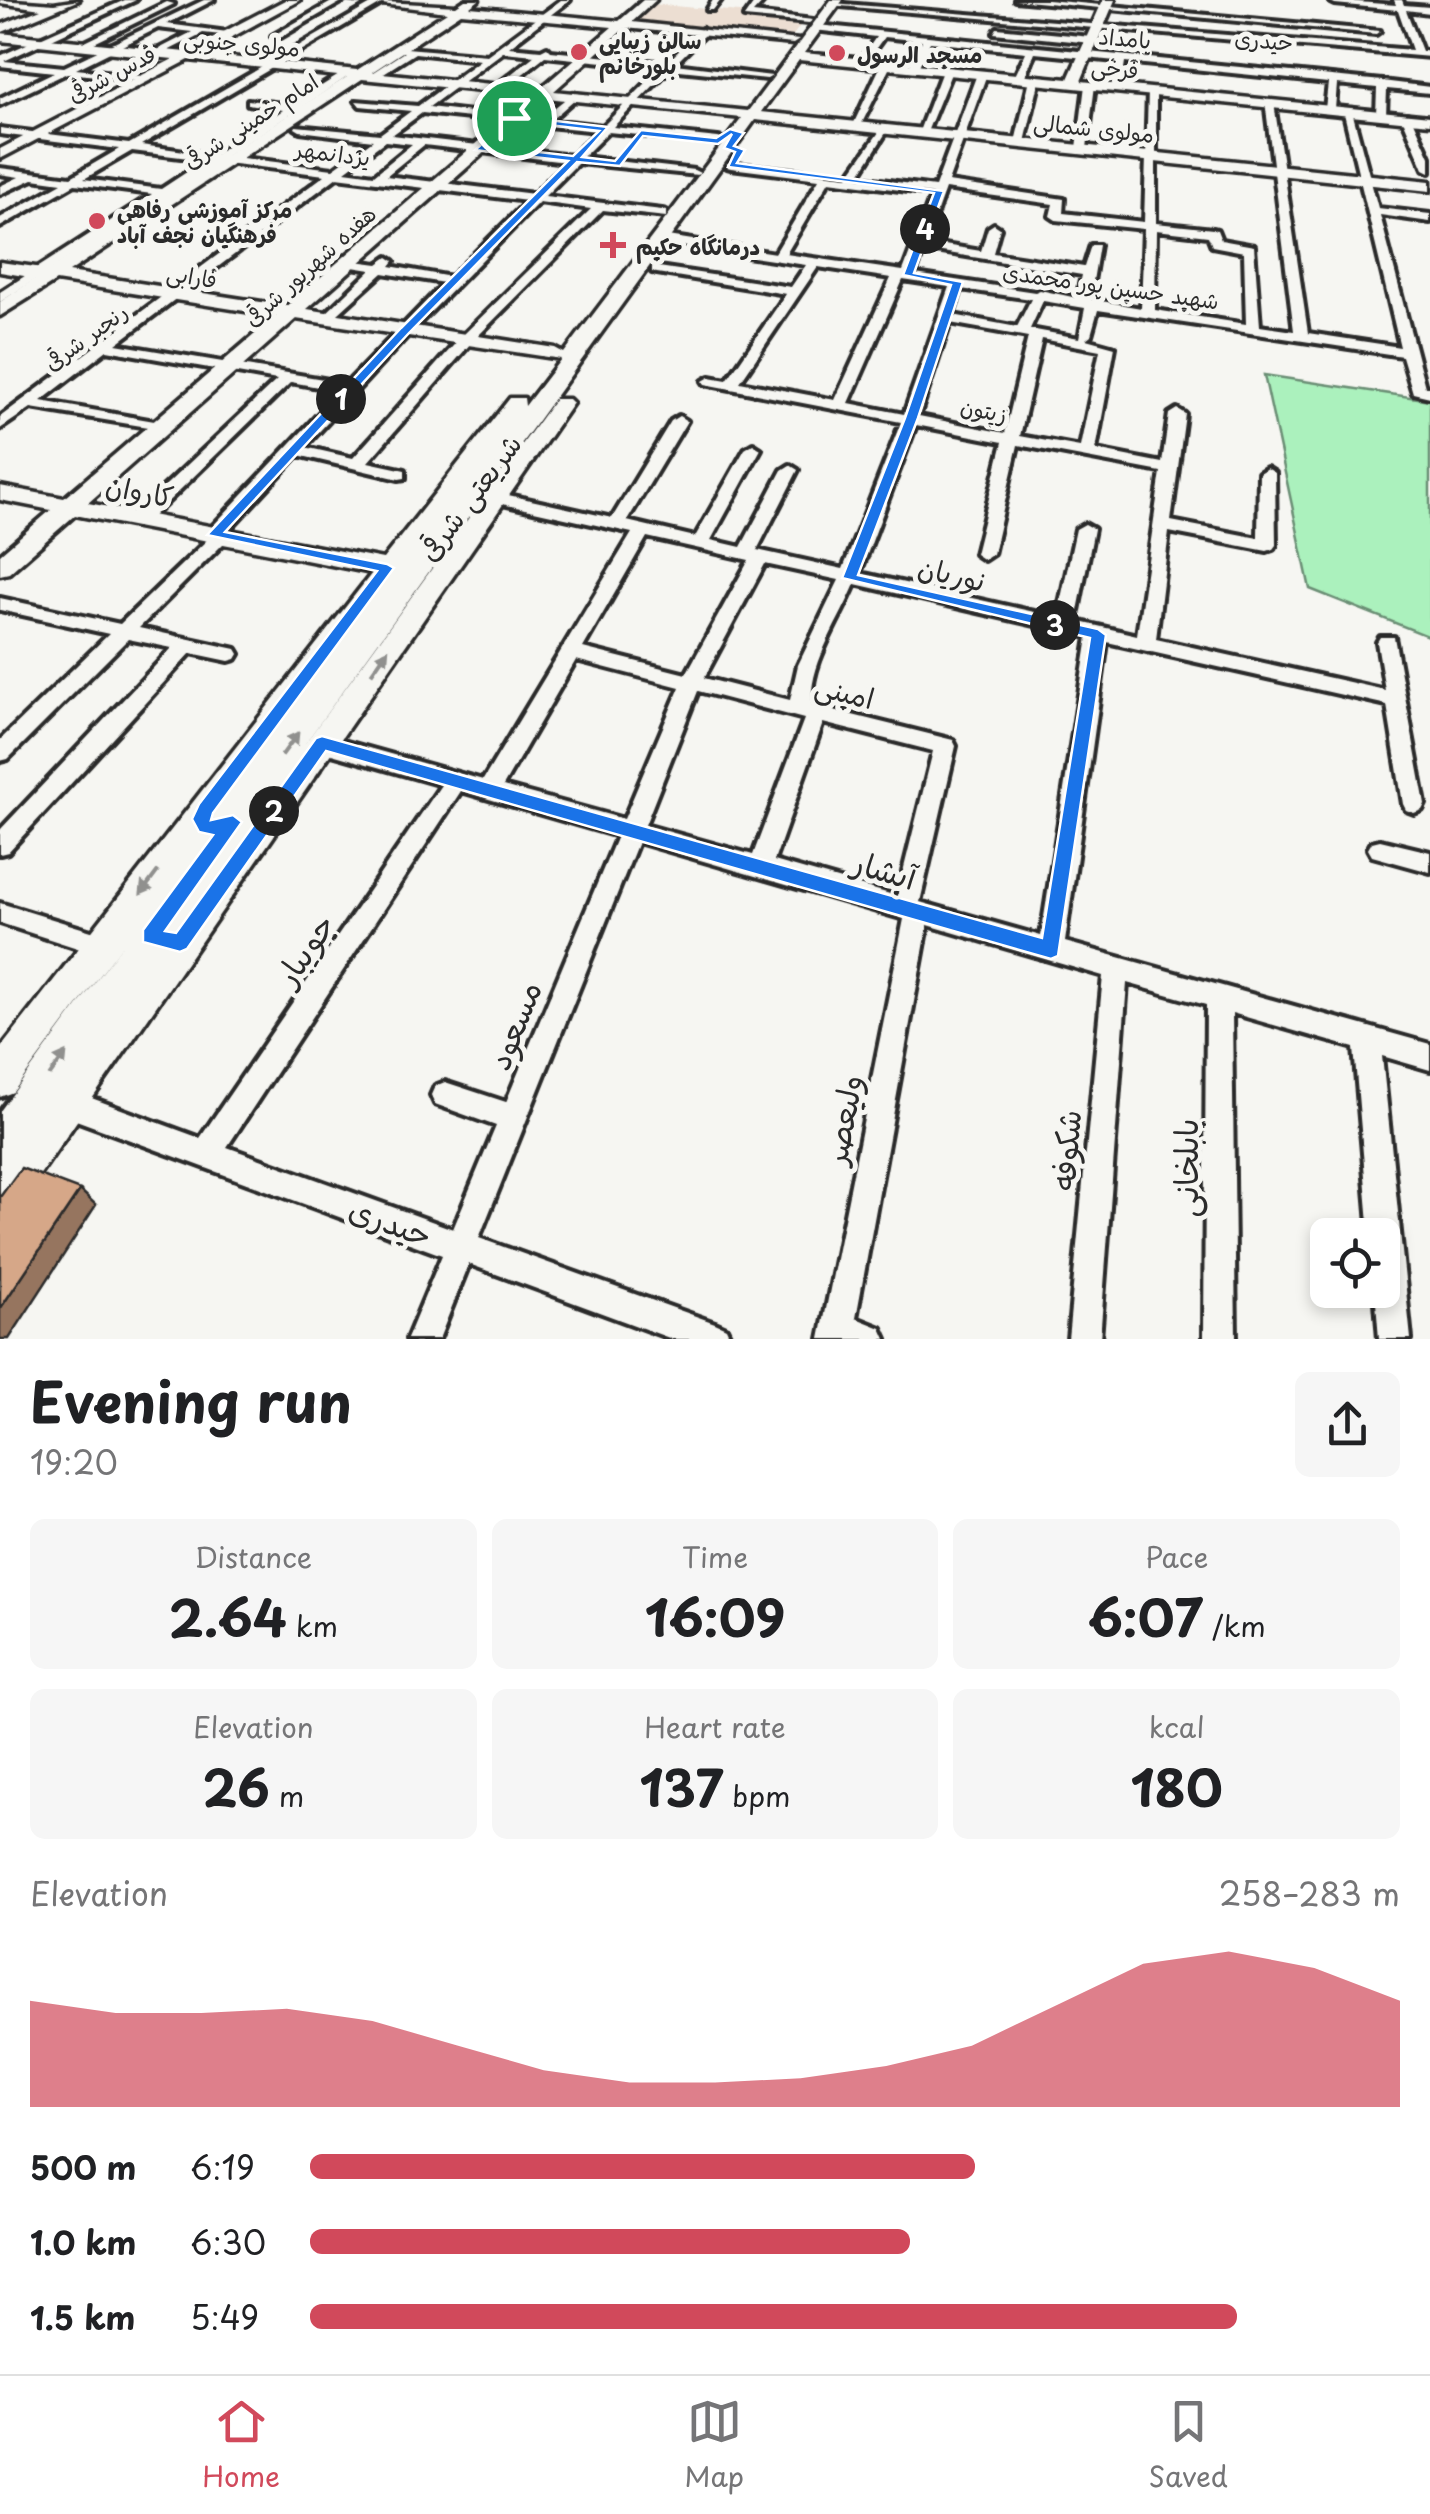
<!DOCTYPE html>
<meta charset="utf-8">
<style>
:root{--surface:#fff;--page:#f6f6f6;--text:#202124;--muted:#757577;--line:#e0e0e0;--accent:#d1495b}
body{margin:0;font-family:"Playpen Sans","Playpen Sans Arabic",sans-serif;background:var(--page);color:var(--text);height:100vh;display:flex;flex-direction:column;font-size:38px;white-space:nowrap}
*{box-sizing:border-box;margin:0}
p{font-size:32px;color:var(--muted)}
.icon{flex:none;width:55px;height:55px;fill:none;stroke:currentColor;stroke-width:2;stroke-linecap:round;stroke-linejoin:round}
.map{position:relative;height:1339px;overflow:hidden}
.panel{display:flex;flex-direction:column;background:var(--surface);flex:1}
.panel>*{flex:none}
.tools{position:absolute;left:1310px;top:1218px;display:grid;gap:20px}
.tools a{display:grid;place-items:center;width:90px;height:90px;border-radius:15px;background:var(--surface);box-shadow:0 5px 15px #0003;font-size:50px}
.pin{position:absolute;display:grid;place-items:center;width:85px;height:85px;color:#fff;margin:-42px;border:5px solid #fff;border-radius:50%;box-shadow:0 2px 10px #0007}
.km{position:absolute;width:50px;height:50px;margin:-25px;border-radius:50%;background:#222;color:#fff;font-size:28px;line-height:50px;text-align:center}
.round{display:grid;place-items:center;flex:none;width:105px;height:105px;border-radius:15px;background:var(--page)}
.summary{display:flex;align-items:center;justify-content:space-between;height:170px;padding:0 30px}
h1{font-size:55px;font-weight:700;line-height:75px}
.stats{display:grid;grid-template-columns:repeat(3,1fr);gap:15px;height:170px;padding:10px 30px}
.stats div{display:grid;align-content:center;border-radius:15px;background:var(--page);text-align:center}
.stats b{font-size:50px;font-weight:700}
.stats small{font-size:28px;font-weight:400}
.stats p{font-size:28px}
.chart{height:280px;padding:20px 30px}
.chart p{display:flex;justify-content:space-between}
.chart svg{width:100%;height:180px;margin-top:10px;fill:var(--accent);opacity:.7}
ul{padding:0 30px;list-style:none;font-size:32px}
li{display:grid;grid-template-columns:160px 120px 1fr;align-items:center;height:75px}
li i{height:25px;border-radius:12px;background:var(--accent)}
.dock{display:flex;justify-content:space-around;align-items:center;height:140px;border-top:2px solid var(--line);background:var(--surface);font-size:28px;color:var(--muted)}
.dock a{display:grid;justify-items:center;gap:5px}
.dock .active{color:var(--accent)}
.map>svg:first-child{display:block}
</style>
<div class="map">
<svg width="1430" height="1339" viewBox="0 0 1430 1339">
<rect width="100%" height="100%" fill="#f6f6f2"/>
<filter id="ink" filterUnits="userSpaceOnUse"><feTurbulence type="fractalNoise" baseFrequency=".01" numOctaves="2"/><feDisplacementMap in="SourceGraphic" scale="20" xChannelSelector="R" yChannelSelector="G"/><feConvolveMatrix kernelMatrix="1 2 1 2 8 2 1 2 1" color-interpolation-filters="sRGB"/></filter>
<g filter="url(#ink)">
<polygon fill="#ecded2" points="652,4 806,18 791,38 631,23"/>
<polygon fill="#abf1bd" stroke="#6b8e74" stroke-width="2.5" points="1264,375 1430,400 1430,637 1310,589"/>
<g fill="none" stroke-linecap="round" stroke-linejoin="round">
<g stroke="#2b2b2b" stroke-width="8">
<g id="street">
<polygon points="125,0 136,0 4,61 64,67 204,0 214,0 167,24 235,33 231,36 203,33 156,57 153,52 192,32 158,28 76,69 143,76 146,81 67,73 0,105 0,98 54,72 0,66 0,56"/>
<polygon points="335,0 345,0 279,38 272,36"/>
<path d="M378,0H388L141,145L214,155L283,110L248,104V100L291,105L347,70L350,75L302,107L303,111H295L226,156L333,169L373,140L300,131L295,128L296,126L380,134L411,111L360,106L356,101L418,106L480,60L415,53L376,78H370V74L404,52L395,51V47L487,55L561,0H570L509,47L541,50L547,47L551,51L666,63L702,29L705,34L675,64L772,76L767,79L670,69L613,127L718,138L722,139V143L608,132L583,157L694,170L700,173L698,175L578,163L545,196L662,210L666,211V217L603,210L471,343L368,462L405,470V478L399,479L298,455L227,532L230,536L227,540L139,628L236,649L239,654L236,659L229,661L191,653L8,852L0,854V830L172,648L128,639L8,759L0,761V740L109,634L0,610V598L120,624L208,539L205,535L208,531L340,391L291,382L145,524L139,525L130,520L133,516L277,380L107,350L41,401L160,422L166,424V430L31,408L0,429V417L325,175L218,162L172,192L171,195L165,196L0,302V292L152,194L75,184L0,227V218L62,183L33,179L0,194V186L19,177L0,174V168L71,177L119,149L0,134V128L129,144ZM503,52L535,55L496,86L485,102L471,112L429,107ZM545,56L661,68L603,126L551,120L576,98L573,93L540,119L482,113L493,106L503,90ZM422,113L597,131L572,156L392,135ZM385,141L412,144L374,175L345,171ZM424,145L566,162L534,194L386,176ZM132,151L205,160L161,189L84,179ZM337,177L527,201L451,277L390,266L394,261L388,257L378,264L340,259V265L371,270L323,316L321,319L328,323L383,273L444,283L347,383L116,344ZM539,202L591,209L461,337L353,458L305,447L410,333Z"/>
<polygon points="713,0 721,0 713,10 707,10"/>
<polygon points="756,0 765,0 753,13 813,20 809,23 744,17"/>
<polygon points="1015,0 1047,0 1380,31 1376,34"/>
<polygon points="1333,0 1396,5 1394,0 1402,0 1404,5 1430,7 1430,13 1406,10 1422,51 1430,51 1430,57 829,5 833,3 1412,50 1398,10 1335,4 1331,2"/>
<polygon points="167,2 174,4 84,48 77,46"/>
<polygon points="817,25 1382,81 1430,87 1430,93 1387,89 1386,115 1381,118 1376,115 1377,88 1337,84 1335,109 1330,112 1325,109 1328,83 1125,62 1121,88 1116,91 1111,88 1116,61 1035,53 1024,78 1019,81 1014,78 1026,52 930,42 918,68 913,71 908,68 922,41 884,37 863,66 858,63 876,37 814,30"/>
<polygon points="997,28 1091,37 1095,40 1091,43 994,33"/>
<polygon points="886,62 891,65 861,125 852,127 881,65"/>
<polygon points="947,68 952,71 927,132 918,134 942,71"/>
<path d="M982,71L987,74L948,182L1064,199L1063,213L1144,222L1148,92L1156,90V223L1213,229L1217,230L1221,240L1254,246L1260,326L1294,331L1265,101L1274,103L1308,333L1400,347L1343,109L1352,111L1378,208L1430,214V222L1380,215L1425,387H1430V397L1413,393L1402,356L1098,310L1091,335L1086,339L1115,347L1096,450L1162,463L1169,414L1177,409L1185,414L1171,521L1258,538L1259,473L1267,468L1275,473L1276,545L1273,549L1267,551L1169,532L1156,639L1385,690L1377,642L1380,637H1394L1425,804L1422,810L1414,813L1406,810L1403,804L1387,705L1107,642L1065,942L1430,1044V1070L1382,1056L1411,1339H1379L1375,1290H1382V1235H1370L1354,1048L1232,1013L1236,1339H1204L1206,1005L1127,983L1100,1339H1068L1103,976L928,925L856,1318L881,1328L886,1339H820L904,919L638,842L479,1238L715,1323L726,1328L731,1339H672L469,1264L439,1339H407L442,1255L57,1113L53,1103L57,1093L67,1089L200,1138L441,785L314,749L311,743L314,737L322,735L483,780L632,533L489,501V493L495,492L612,518L671,421L679,416L687,421L627,521L695,537L745,449L753,444L761,449L711,540L741,547L782,470L790,465L798,470L757,550L843,569L901,422L705,384L703,381L710,377L727,380L786,294L657,273L652,272V266L791,287L806,265L661,243L655,239L661,235L775,253L819,179L731,168L727,167V163L848,176L884,125L889,128L858,177L935,187L977,74ZM829,181L932,194L903,271L786,254ZM945,189L1053,204L1050,216L1056,220L1144,229L1141,308L1090,299L1099,245H1091L1084,267L993,253L1000,228L994,224L988,228L981,251L926,242ZM1156,230L1208,236L1212,246L1244,252L1246,324L1155,310ZM924,249L1082,275L1077,298L1040,290L1035,292L915,274ZM818,267L891,278L835,400L740,382ZM903,280L949,287L904,414L849,403ZM961,289L1031,299L1017,327L953,315ZM1043,301L1085,308L1079,338L1030,329ZM950,323L1028,337L1005,433L919,416ZM1042,339L1100,350L1080,447L1020,436ZM916,425L1003,442L975,554L984,560L993,554L1018,445L1161,472L1137,635L1076,621L1094,529L1085,524L1076,529L1057,617L860,573ZM647,537L749,560L686,674L583,648ZM765,564L839,580L798,665L790,700L704,678ZM855,584L1088,637L1041,936L920,902L956,746L953,740L812,705C808,665 840,621 855,584ZM576,660L680,687L624,819L503,786ZM698,691L804,719L753,855L645,825ZM823,723L933,751L897,896L774,861ZM461,791L617,836L506,1102L445,1082L435,1086L431,1095L435,1104L496,1126L453,1229L227,1147Z"/>
<polygon points="1035,76 1040,79 1025,142 1020,145 1015,142 1030,79"/>
<polygon points="1090,82 1095,85 1087,148 1082,151 1077,148 1085,85"/>
<polygon points="1407,114 1412,117 1430,157 1430,172 1424,169 1402,117"/>
<polygon points="1380,840 1430,852 1430,872 1372,856 1368,849 1372,842"/>
<polygon points="0,903 111,937 114,945 111,953 102,956 0,923"/>
</g>
</g>
<g stroke="#2b2b2b" stroke-width="7">
<g id="secondary">
<polygon points="0,0 54,4 79,0 0,33 0,25 41,9 0,3"/>
<path d="M285,0H300L201,54L357,70L447,12L349,0L456,6L465,0H479L470,7L619,21L643,0H656L632,22L799,40L793,44L625,28L554,91L748,111L831,0H843L804,53L1068,79L1103,0H1115L1081,81L1430,116V124L799,60L761,112L1430,181V191L755,120L298,753L555,399H569L573,403L14,1212L0,1218V1111L124,943L13,1092L0,1097V1049L372,573L75,515L9,573L0,575V554L51,510L0,500V486L64,498L276,316L56,281L0,316V302L36,278L0,272V262L50,269L347,77L189,60L0,159V149L173,59L0,41V33L185,52ZM461,13L612,27L540,89L372,72ZM362,79L531,96L287,306L69,272ZM546,98L742,118L564,353L555,348L307,309ZM296,319L561,359L525,406L524,398H510L383,559L88,503Z"/>
</g>
</g>
<use href="#street" fill="#f6f6f2" fill-rule="evenodd"/>
<use href="#secondary" fill="#f6f6f2" fill-rule="evenodd"/>
</g>
<polygon fill="#96755f" stroke="#2b2b2b" stroke-width="2.5" points="80,1190 96,1205 9,1339 0,1339 0,1309"/>
<polygon fill="#d6a788" stroke="#2b2b2b" stroke-width="2.5" points="21,1168 80,1190 0,1309 0,1197"/>
<defs><path id="oneway-solid" d="M-6-.8H1V-3.2L6.5 0L1 3.2V.8H-6Z" transform="scale(2.5)"/></defs>
<g fill="#90908e">
<use href="#oneway-solid" transform="translate(380 661) rotate(-55)"/>
<use href="#oneway-solid" transform="translate(290 744) rotate(-54)"/>
<use href="#oneway-solid" transform="translate(149 883) rotate(127)"/>
<use href="#oneway-solid" transform="translate(58 1064) rotate(-54)"/>
</g>
</g>
<path fill="#1a73e8" stroke="#fff" stroke-width="2.5" fill-rule="evenodd" d="M514,116L608,127L582,157L615,161L641,130L716,138L730,129L744,133L734,146L745,150L737,163L944,191L914,273L963,282L918,418L858,575L1098,629L1106,635L1058,956L1051,959L326,751L187,949L180,952L143,942V930L213,835L199,832L192,819L199,804L377,571L207,535L401,328L568,161L475,150ZM515,121L599,131L573,156L485,146ZM732,134L724,148L735,152L728,167L934,193L903,275L951,285L905,418L842,578L1090,638L1042,938L322,736L316,738L176,933L165,931L242,822L233,815L211,820L213,813L394,568L387,564L225,532L409,333L577,162L620,166L643,136L718,144Z"/>
<g fill="#d1495b" stroke="#f6f6f2" stroke-width="4">
<circle cx="579" cy="52" r="10"/>
<circle cx="837" cy="53" r="10"/>
<circle cx="97" cy="221" r="10"/>
<path d="M608 230h10v10h10v10h-10v10h-10v-10h-10v-10h10z"/>
</g>
<g text-anchor="middle" dominant-baseline="central" stroke-width="10" stroke-linejoin="round" paint-order="stroke">
<g font-size="22" fill="#2b2b2b" stroke="#f6f6f2">
<text transform="translate(1125 37) rotate(5)">بامداد</text>
<text transform="translate(1264 39) rotate(5)">حیدری</text>
<text transform="translate(242 42) rotate(5)">مولوی جنوبی</text>
<text transform="translate(1115 67) rotate(6)">فرخی</text>
<text transform="translate(111 73) rotate(-28)">قدس شرقی</text>
<text transform="translate(250 120) rotate(-33)">امام خمینی شرقی</text>
<text transform="translate(1094 127) rotate(6)">مولوی شمالی</text>
<text transform="translate(333 152) rotate(7)">یزدانمهر</text>
<text transform="translate(309 265) rotate(-42)">هفده شهریور شرقی</text>
<text transform="translate(192 275) rotate(9)">فارابی</text>
<text transform="translate(1111 285) rotate(8)">شهید حسین پور محمدی</text>
<text transform="translate(85 336) rotate(-36)">رنجبر شرقی</text>
<text transform="translate(984 409) rotate(11)">زیتون</text>
</g>
<g font-size="22" font-weight="bold" fill="#2b2b2b" stroke="#f6f6f2" text-anchor="start">
<text x="599" y="39">سالن زیبایی<tspan x="599" dy="25">بلورخانم</tspan></text>
<text x="857" y="53">مسجد الرسول</text>
<text x="117" y="208">مرکز آموزشی رفاهی<tspan x="117" dy="25">فرهنگیان نجف آباد</tspan></text>
<text x="636" y="245">درمانگاه حکیم</text>
</g>
<g font-size="28" fill="#2b2b2b" stroke="#f6f6f2">
<text transform="translate(140 490) rotate(11)">کاروان</text>
<text transform="translate(469 497) rotate(-53)">شریعتی شرقی</text>
<text transform="translate(952 573) rotate(13)">نوریان</text>
<text transform="translate(845 691) rotate(14)">امینی</text>
</g>
<g font-size="32" fill="#2b2b2b" stroke="#f6f6f2">
<text transform="translate(885 869) rotate(16)">آبشار</text>
<text transform="translate(304 949) rotate(-56)">جویبار</text>
<text transform="translate(513 1025) rotate(-68)">مسعود</text>
<text transform="translate(842 1119) rotate(-79)">ولیعصر</text>
<text transform="translate(1065 1150) rotate(-85)">شکوفه</text>
<text transform="translate(1185 1168) rotate(-90)">بابلخانی</text>
<text transform="translate(391 1221) rotate(20)">حیدری</text>
</g>
</g>
</svg>
<div class="tools">
<a><svg class="icon" aria-label="locate" viewBox="0 0 24 24"><circle cx="12" cy="12" r="6"/><path d="M12 2v4M12 18v4M2 12h4M18 12h4"/></svg></a>
</div>
<div class="pin" style="left:514px;top:118px;background:#1e9e55"><svg class="icon" aria-label="arrive" viewBox="0 0 24 24"><path d="M6 21V4h12l-3 4 3 4H6"/></svg></div>
<b class="km" style="left:341px;top:399px">1</b>
<b class="km" style="left:274px;top:811px">2</b>
<b class="km" style="left:1055px;top:625px">3</b>
<b class="km" style="left:925px;top:229px">4</b>
</div>
<section class="panel">
<div class="summary"><div><h1>Evening run</h1><p>19:20</p></div><a class="round"><svg class="icon" aria-label="share" viewBox="0 0 24 24"><path d="M12 15V3M7 8l5-5 5 5M5 13v7h14v-7"/></svg></a></div>
<div class="stats">
<div><p>Distance</p><b>2.64<small> km</small></b></div>
<div><p>Time</p><b>16:09</b></div>
<div><p>Pace</p><b>6:07<small> /km</small></b></div>
</div>
<div class="stats">
<div><p>Elevation</p><b>26<small> m</small></b></div>
<div><p>Heart rate</p><b>137<small> bpm</small></b></div>
<div><p>kcal</p><b>180</b></div>
</div>
<div class="chart"><p><span>Elevation</span>258–283 m</p>
<svg viewBox="0 0 160 44" preserveAspectRatio="none"><path d="M0 44V18L10 21L20 21L30 20L40 23L50 29L60 35L70 38L80 38L90 37L100 34L110 29L120 19L130 9L140 6L150 10L160 18V44z"/></svg>
</div>
<ul>
<li><b>500 m</b>6:19<i style="width:61%"></i></li>
<li><b>1.0 km</b>6:30<i style="width:55%"></i></li>
<li><b>1.5 km</b>5:49<i style="width:85%"></i></li>
</ul>
</section>
<nav class="dock">
<a class="active"><svg class="icon" aria-label="home" viewBox="0 0 24 24"><path d="M3 11l9-7 9 7M6 9v11h12V9"/></svg>Home</a>
<a><svg class="icon" aria-label="map" viewBox="0 0 24 24"><path d="M3 6l6-2 6 2 6-2v14l-6 2-6-2-6 2zM9 4v14M15 6v14"/></svg>Map</a>
<a><svg class="icon" aria-label="saved" viewBox="0 0 24 24"><path d="M7 4h10v16l-5-4-5 4z"/></svg>Saved</a>
</nav>
